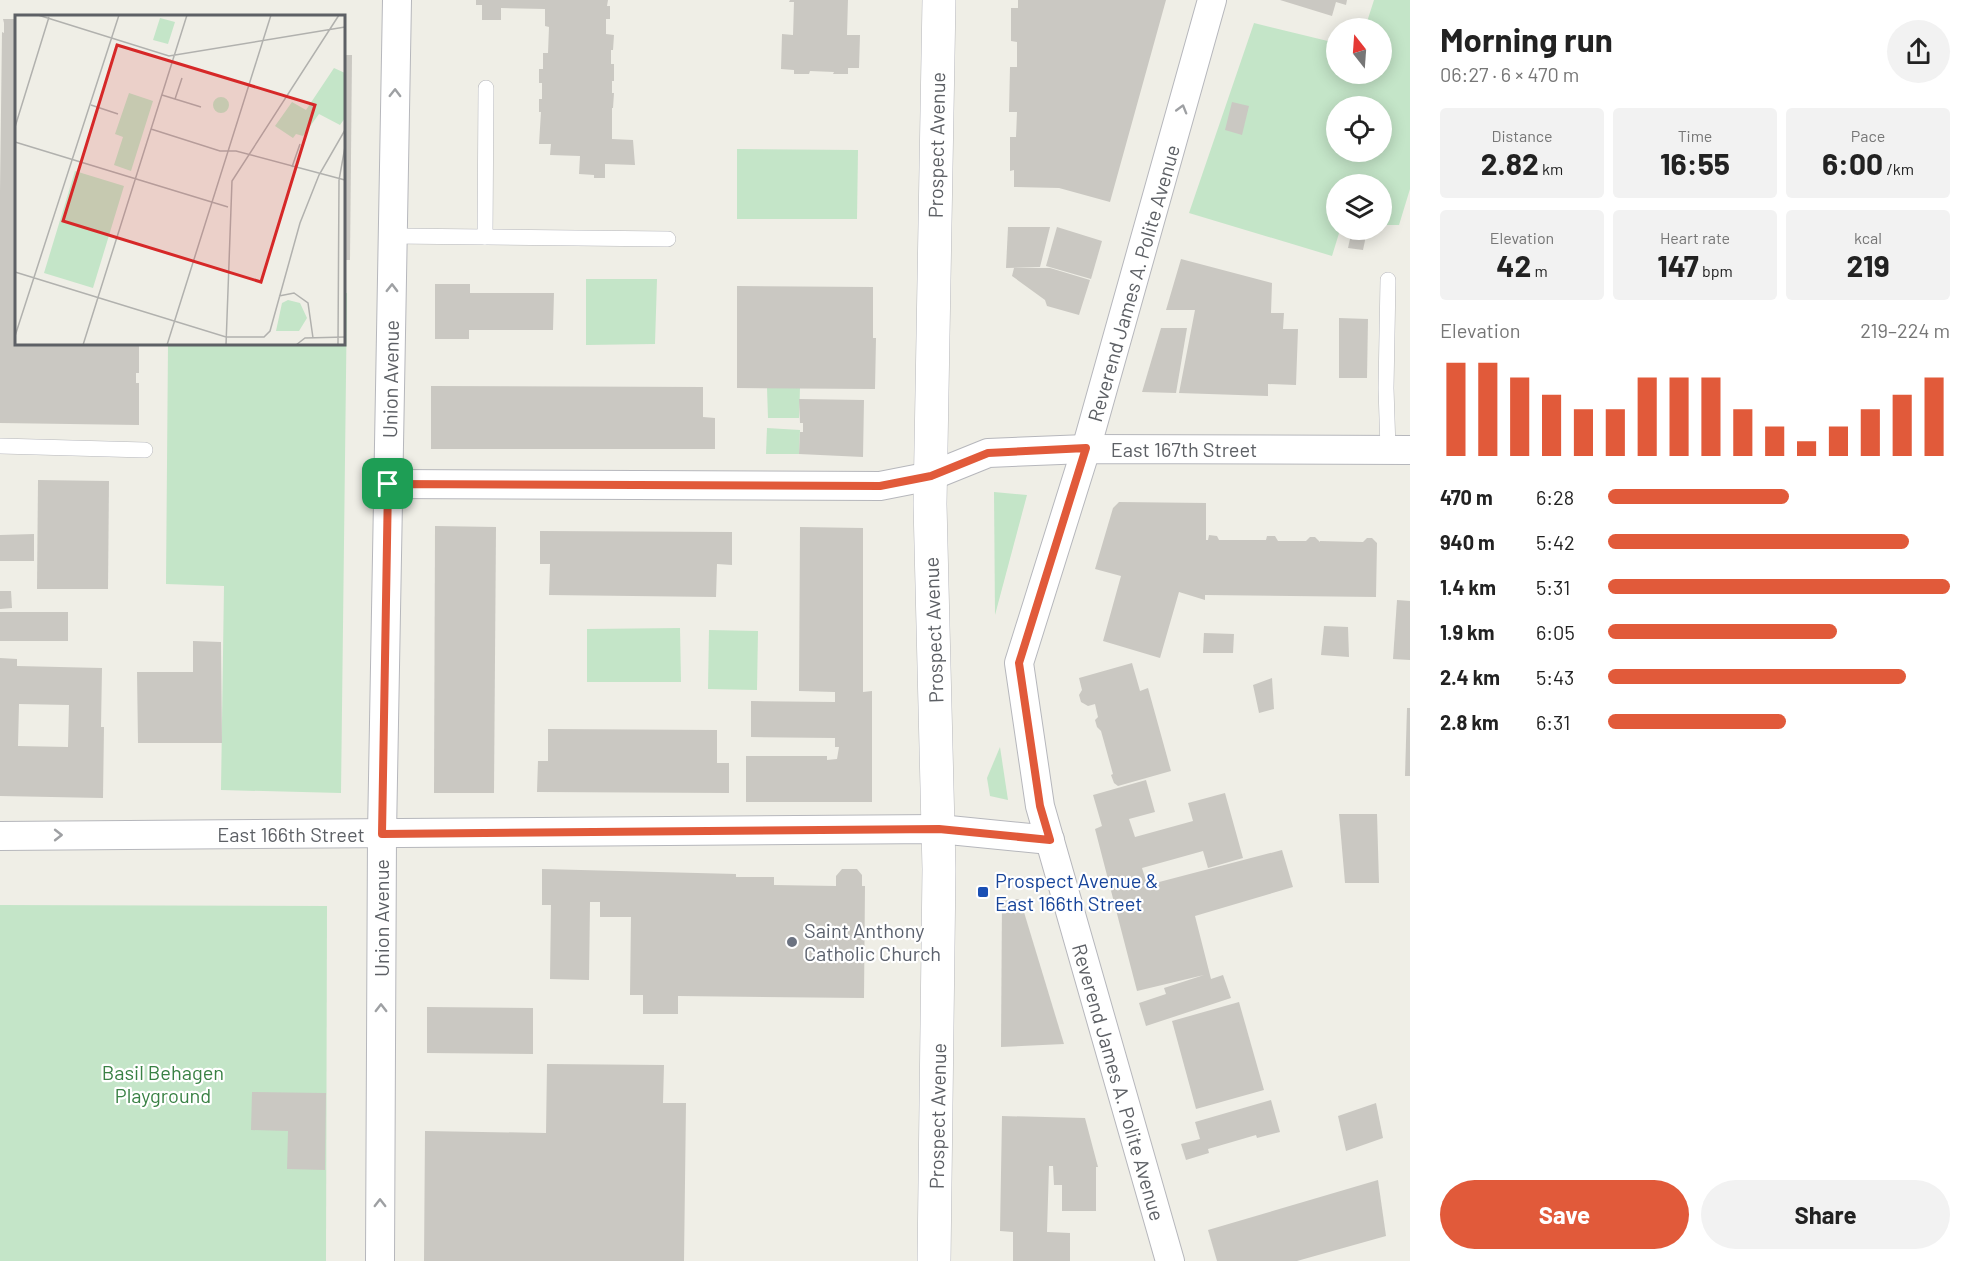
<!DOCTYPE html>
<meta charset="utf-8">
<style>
:root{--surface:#fff;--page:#f2f2f2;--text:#222;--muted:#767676;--accent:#e15a3a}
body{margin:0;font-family:Barlow,sans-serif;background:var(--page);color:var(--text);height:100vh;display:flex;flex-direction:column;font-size:22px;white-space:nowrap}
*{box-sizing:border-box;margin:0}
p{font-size:20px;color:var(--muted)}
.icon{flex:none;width:33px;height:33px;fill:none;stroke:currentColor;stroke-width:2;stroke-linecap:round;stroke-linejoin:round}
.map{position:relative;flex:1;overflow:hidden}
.sheet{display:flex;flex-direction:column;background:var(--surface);width:570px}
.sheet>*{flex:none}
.needle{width:39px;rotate:343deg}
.buttons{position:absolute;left:1326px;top:18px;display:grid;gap:12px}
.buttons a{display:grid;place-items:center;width:66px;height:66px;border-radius:50%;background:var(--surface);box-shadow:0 3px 15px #0003;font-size:30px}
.pin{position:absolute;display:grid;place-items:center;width:51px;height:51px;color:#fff;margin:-26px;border-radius:12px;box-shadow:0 3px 9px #0006}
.round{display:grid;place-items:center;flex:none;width:63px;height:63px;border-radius:32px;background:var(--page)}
.headline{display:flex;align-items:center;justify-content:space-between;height:102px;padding:0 30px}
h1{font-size:33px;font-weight:700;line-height:45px}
.figures{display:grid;grid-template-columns:repeat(3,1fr);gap:9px;height:102px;padding:6px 30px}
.figures div{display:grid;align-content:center;border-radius:6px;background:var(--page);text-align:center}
.figures b{font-size:30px;font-weight:700}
.figures small{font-size:16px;font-weight:400}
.figures p{font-size:16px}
.chart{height:168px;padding:12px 30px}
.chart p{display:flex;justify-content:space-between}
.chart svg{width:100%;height:108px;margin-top:6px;stroke:var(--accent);stroke-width:6}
.cta{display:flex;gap:12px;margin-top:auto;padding:12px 30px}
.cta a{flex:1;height:69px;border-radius:36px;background:var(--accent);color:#fff;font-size:24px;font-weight:700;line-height:69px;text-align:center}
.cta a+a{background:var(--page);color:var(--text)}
ul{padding:0 30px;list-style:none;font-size:20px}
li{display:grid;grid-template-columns:96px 72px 1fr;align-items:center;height:45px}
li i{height:15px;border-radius:8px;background:var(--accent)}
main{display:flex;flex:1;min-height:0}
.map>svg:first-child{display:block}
</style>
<main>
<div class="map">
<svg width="1410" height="1261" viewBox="0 0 1410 1261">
<rect width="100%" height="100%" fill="#efeee6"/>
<g fill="#c4e5c8" fill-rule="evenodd">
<path d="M1374,0H1410V189L1399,225H1382V184H1336V230H1340L1332,256L1189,213L1254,23L1336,43V74H1382V28H1365ZM1336,106H1382V152H1336Z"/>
<polygon points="737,149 858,150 857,219 737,219"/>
<polygon points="586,279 657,279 655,344 586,345"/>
<polygon points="344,293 347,293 341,793 221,790 224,586 166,584 168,344 344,344"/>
<polygon points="767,388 800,388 799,418 768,418"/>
<polygon points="767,428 800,430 799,454 766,454"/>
<polygon points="994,492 1027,495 995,615"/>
<polygon points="680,628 681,682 587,682 587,629"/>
<polygon points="709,630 758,631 757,690 708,689"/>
<polygon points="1000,747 1008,800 990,796 987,778"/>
<polygon points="0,905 327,906 326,1261 0,1261"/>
</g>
<g fill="#cac8c2" fill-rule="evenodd">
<polygon points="476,0 608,0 607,6 610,6 610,19 606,19 606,34 614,35 613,50 611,50 611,64 614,64 614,81 612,81 612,93 614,93 613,108 612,108 612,139 633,140 635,165 605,164 605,178 594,178 594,175 579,174 580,156 550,155 551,144 539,144 541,112 539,112 539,99 542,99 542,83 539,83 539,69 543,69 543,53 548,53 549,27 545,26 545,9 501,8 501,20 482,20 482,5 476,5"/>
<polygon points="790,0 848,0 847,35 860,35 859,68 848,68 848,74 833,74 834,72 810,71 809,74 794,74 794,70 781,69 782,34 793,35 794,2 789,2"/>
<polygon points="1018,0 1166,0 1110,202 1059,188 1014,187 1014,170 1010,171 1010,137 1016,137 1017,112 1009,112 1010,67 1017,67 1017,42 1011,41 1011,8 1018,8"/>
<polygon points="1280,0 1347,0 1346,5 1336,2 1332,16"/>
<polygon points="3,19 16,19 16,344 139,344 139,373 136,373 136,383 139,383 139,425 0,423 0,191 2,32 4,33 4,23"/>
<polygon points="344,55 352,55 350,260 344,260"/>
<polygon points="1232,102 1249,106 1242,135 1225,130"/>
<polygon points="1008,227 1050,227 1040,267 1006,268"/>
<polygon points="1057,227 1102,241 1091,279 1046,266"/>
<polygon points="1352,230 1367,231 1363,250 1348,248"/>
<polygon points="1181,259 1272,283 1271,313 1284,313 1283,329 1298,329 1296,385 1268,384 1268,396 1179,393 1195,310 1166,310"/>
<polygon points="1014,268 1050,268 1090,280 1079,315 1047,306 1045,300 1012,276"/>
<polygon points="435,284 470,284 470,293 554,293 553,330 469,330 469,339 435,339"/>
<polygon points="737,286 873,287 873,338 876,338 875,389 737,388"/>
<polygon points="1339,318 1368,319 1367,378 1339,378"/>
<polygon points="1161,328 1187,328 1176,393 1142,392"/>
<polygon points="431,386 703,387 703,417 715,418 715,449 431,449"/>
<polygon points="799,399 864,400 863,457 799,454 800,432 803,432 803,423 800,423"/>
<polygon points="38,480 109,481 108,589 37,589"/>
<polygon points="1119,502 1206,503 1206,540 1208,540 1209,535 1217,536 1219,540 1266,540 1267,536 1275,536 1278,541 1306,541 1310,537 1315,537 1320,542 1320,541 1363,542 1367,538 1372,538 1377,543 1376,597 1205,595 1205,600 1179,592 1160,658 1103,641 1121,576 1095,569 1113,508"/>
<polygon points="435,526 496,527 494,793 434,793"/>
<polygon points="800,527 863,528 863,692 872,691 872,802 746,802 746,756 827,756 827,760 837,759 839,747 835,747 835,738 751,737 751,701 835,702 835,692 799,691"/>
<polygon points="540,531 732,532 732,565 717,564 716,597 549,595 550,564 540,564"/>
<polygon points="34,534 34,561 0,561 0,535"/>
<polygon points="0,591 11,591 12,608 0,609"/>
<polygon points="1397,600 1410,601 1410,660 1393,659"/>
<rect x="0" y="612" width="68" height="29"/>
<polygon points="1324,626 1348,627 1349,657 1321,655"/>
<polygon points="1204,633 1234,634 1233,653 1203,653"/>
<polygon points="193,641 221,642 222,743 138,743 137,672 193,672"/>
<path d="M0,658L17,659V666L102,668L101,727H104L103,798L0,796ZM19,704L69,705L68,747L18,746Z"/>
<polygon points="1132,663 1140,691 1148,688 1171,771 1118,786 1114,783 1111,775 1113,774 1101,731 1097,727 1095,720 1098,717 1095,704 1088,706 1081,702 1079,695 1082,690 1079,678"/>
<polygon points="1272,678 1274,709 1259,713 1253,685"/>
<polygon points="1407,708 1410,708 1410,776 1405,776"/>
<polygon points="548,729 717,730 717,763 729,763 729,793 537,792 538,761 548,761"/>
<polygon points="1146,780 1155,812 1129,819 1135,837 1193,821 1188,803 1225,793 1243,858 1208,868 1203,851 1142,868 1147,884 1140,887 1282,850 1293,887 1195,916 1211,979 1223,975 1231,998 1146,1026 1139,1003 1166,994 1164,988 1204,975 1137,991 1095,829 1102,826 1093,795"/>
<polygon points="1339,814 1377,814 1379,883 1345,883"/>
<polygon points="542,869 736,874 736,877 774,877 774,885 836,886 836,876 842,869 857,869 862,875 862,886 865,886 864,998 678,996 678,1014 643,1014 643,995 630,995 631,917 600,917 600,902 590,902 589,980 550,979 551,905 542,905"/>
<polygon points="1020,899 1064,1044 1001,1047 1002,900"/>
<polygon points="1239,1002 1264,1090 1196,1109 1172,1021"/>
<polygon points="427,1007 533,1008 533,1054 427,1053"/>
<polygon points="547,1064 664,1065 663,1103 686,1103 684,1261 424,1261 425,1131 546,1133"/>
<polygon points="252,1092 326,1093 325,1170 287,1169 288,1131 251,1130"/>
<polygon points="1271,1100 1280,1132 1257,1138 1256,1135 1208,1149 1209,1153 1186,1160 1181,1144 1200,1139 1195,1122"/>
<polygon points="1376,1103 1383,1138 1346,1151 1338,1116"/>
<polygon points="1002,1116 1085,1118 1098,1167 1096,1167 1096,1211 1062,1211 1062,1185 1054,1185 1053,1166 1049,1166 1047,1232 1070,1233 1070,1261 1013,1261 1013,1232 1000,1231"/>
<polygon points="1378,1180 1386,1236 1297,1261 1217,1261 1208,1230"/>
</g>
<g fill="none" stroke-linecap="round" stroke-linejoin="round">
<g stroke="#b6b7bc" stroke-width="16">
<g id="service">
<polyline points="393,236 668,239"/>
<polyline points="485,237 486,88"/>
<polyline points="0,446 145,450"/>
<polyline points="1388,449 1386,388 1388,280"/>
</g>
</g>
<g stroke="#b6b7bc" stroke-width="30">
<g id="minor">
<polyline points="389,484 880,486 931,476 988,453 1086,449 1410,450"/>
<polyline points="0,836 939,829 1050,840"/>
<polyline points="380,1261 382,834 397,0"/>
<polyline points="1170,1261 1040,806 1019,663 1086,449 1212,0"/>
</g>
</g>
<g stroke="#b6b7bc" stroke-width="34">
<polyline id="tertiary" points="934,1261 939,869 930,504 939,0"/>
</g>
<use href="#service" stroke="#fff" stroke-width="15"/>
<use href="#minor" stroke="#fff" stroke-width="28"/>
<use href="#tertiary" stroke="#fff" stroke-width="33"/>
</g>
<defs><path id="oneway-chevron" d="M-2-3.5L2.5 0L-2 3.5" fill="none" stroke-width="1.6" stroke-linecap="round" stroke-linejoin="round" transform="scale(1.5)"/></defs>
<g stroke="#9ea0a3">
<use href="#oneway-chevron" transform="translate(395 93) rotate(-89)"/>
<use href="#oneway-chevron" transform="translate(1182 109) rotate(-74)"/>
<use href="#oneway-chevron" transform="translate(392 288) rotate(-89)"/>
<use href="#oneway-chevron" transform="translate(58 835)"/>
<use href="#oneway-chevron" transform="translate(381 1008) rotate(-90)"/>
<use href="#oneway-chevron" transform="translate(380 1203) rotate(-90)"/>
</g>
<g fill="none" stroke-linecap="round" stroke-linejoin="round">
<g stroke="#fff" stroke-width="12">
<polygon id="route" points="1086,448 1019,663 1040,806 1050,840 939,829 382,834 388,484 880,486 931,476 988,453"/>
</g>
<use href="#route" stroke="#e15a3a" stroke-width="8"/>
</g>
<rect fill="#1a4fb4" stroke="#fff" stroke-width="2" x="977" y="886" width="12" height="12" rx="3"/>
<circle fill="#6b7280" stroke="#fff" stroke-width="2" cx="792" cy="942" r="6"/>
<g text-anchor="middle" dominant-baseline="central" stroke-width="4.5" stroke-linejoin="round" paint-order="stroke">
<g font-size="20" fill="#5d6065" stroke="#fff">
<text transform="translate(936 145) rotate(-89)">Prospect Avenue</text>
<text transform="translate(1133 283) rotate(-74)">Reverend James A. Polite Avenue</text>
<text transform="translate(390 379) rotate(-89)">Union Avenue</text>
<text x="1184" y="449">East 167th Street</text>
<text transform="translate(933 630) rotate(-92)">Prospect Avenue</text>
<text x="291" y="834">East 166th Street</text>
<text transform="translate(381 918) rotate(-90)">Union Avenue</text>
<text transform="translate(1119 1082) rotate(74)">Reverend James A. Polite Avenue</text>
<text transform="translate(937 1116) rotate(-89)">Prospect Avenue</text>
</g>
<g font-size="20" fill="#164399" stroke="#fff" text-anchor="start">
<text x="995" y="880">Prospect Avenue &amp;<tspan x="995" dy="23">East 166th Street</tspan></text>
</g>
<g font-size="20" fill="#5b616d" stroke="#fff" text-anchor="start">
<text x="804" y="930">Saint Anthony<tspan x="804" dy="23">Catholic Church</tspan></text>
</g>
<g font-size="20" fill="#398144" stroke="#fff">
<text x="163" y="1072">Basil Behagen<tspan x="163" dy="23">Playground</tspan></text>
</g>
</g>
<g transform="translate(15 15)">
<rect width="330" height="330" fill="#efeee6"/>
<path d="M145,3L160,7L153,29L138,25ZM319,53L330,58V103L325,110L304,99L288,121L281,119L278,123L260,111L277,87L291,95ZM114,78L138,86L116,156L99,150L108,122L100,119ZM198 90a8 8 0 1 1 16 0a8 8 0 1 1-16 0ZM60,156L109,171L78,273L29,258ZM273,285L285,288L292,303L284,316H261L267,288Z" fill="#c4e5c8"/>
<path fill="none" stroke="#b1b1ae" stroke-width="1.5" d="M23,0L154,41L330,12M147,80L186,92M160,84L167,63M76,90L103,99M0,112L34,2M136,114L205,136H221L330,165M0,127L213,192M277,152L285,129M0,257L211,322H249L255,316L285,208L304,160L330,115M264,281L279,278L293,288L298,323M0,321L104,0M68,330L172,0M152,330L256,0M211,330L217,166L324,0M281,330L290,323L330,322M323,330L324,165L330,132"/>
<path fill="#d62828" fill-opacity="0.15" stroke="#d62828" stroke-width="3" d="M102,30L300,90L246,267L48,206Z"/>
<rect width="330" height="330" fill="none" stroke="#5d6065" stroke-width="3"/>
</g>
</svg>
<div class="buttons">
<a><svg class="needle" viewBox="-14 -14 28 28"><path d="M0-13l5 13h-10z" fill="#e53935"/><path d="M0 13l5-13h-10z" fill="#767676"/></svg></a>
<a><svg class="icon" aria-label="locate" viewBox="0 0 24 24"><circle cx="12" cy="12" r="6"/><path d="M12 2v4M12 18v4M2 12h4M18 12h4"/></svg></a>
<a><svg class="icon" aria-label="layers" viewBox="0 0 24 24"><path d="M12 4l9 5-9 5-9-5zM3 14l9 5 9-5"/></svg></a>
</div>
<div class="pin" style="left:388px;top:484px;background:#1e9e55"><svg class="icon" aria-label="arrive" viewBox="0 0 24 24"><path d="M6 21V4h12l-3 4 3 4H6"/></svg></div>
</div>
<section class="sheet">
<div class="headline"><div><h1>Morning run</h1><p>06:27 · 6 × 470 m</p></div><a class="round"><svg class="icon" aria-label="share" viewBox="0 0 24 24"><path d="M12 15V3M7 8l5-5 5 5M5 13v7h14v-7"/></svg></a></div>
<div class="figures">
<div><p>Distance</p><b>2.82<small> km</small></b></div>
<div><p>Time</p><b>16:55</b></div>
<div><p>Pace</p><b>6:00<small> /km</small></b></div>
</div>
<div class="figures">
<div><p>Elevation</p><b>42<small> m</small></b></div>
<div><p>Heart rate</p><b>147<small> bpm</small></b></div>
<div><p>kcal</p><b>219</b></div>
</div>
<div class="chart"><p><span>Elevation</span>219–224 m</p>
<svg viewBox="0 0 160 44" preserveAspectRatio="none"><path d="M5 44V6M15 44V6M25 44V12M35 44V19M45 44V25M55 44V25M65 44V12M75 44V12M85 44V12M95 44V25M105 44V32M115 44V38M125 44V32M135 44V25M145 44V19M155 44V12"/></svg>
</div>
<ul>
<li><b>470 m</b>6:28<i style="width:53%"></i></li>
<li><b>940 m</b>5:42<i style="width:88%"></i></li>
<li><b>1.4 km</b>5:31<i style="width:100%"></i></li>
<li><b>1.9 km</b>6:05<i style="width:67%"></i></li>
<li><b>2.4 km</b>5:43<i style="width:87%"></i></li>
<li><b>2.8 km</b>6:31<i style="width:52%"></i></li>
</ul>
<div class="cta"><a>Save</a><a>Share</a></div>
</section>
</main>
